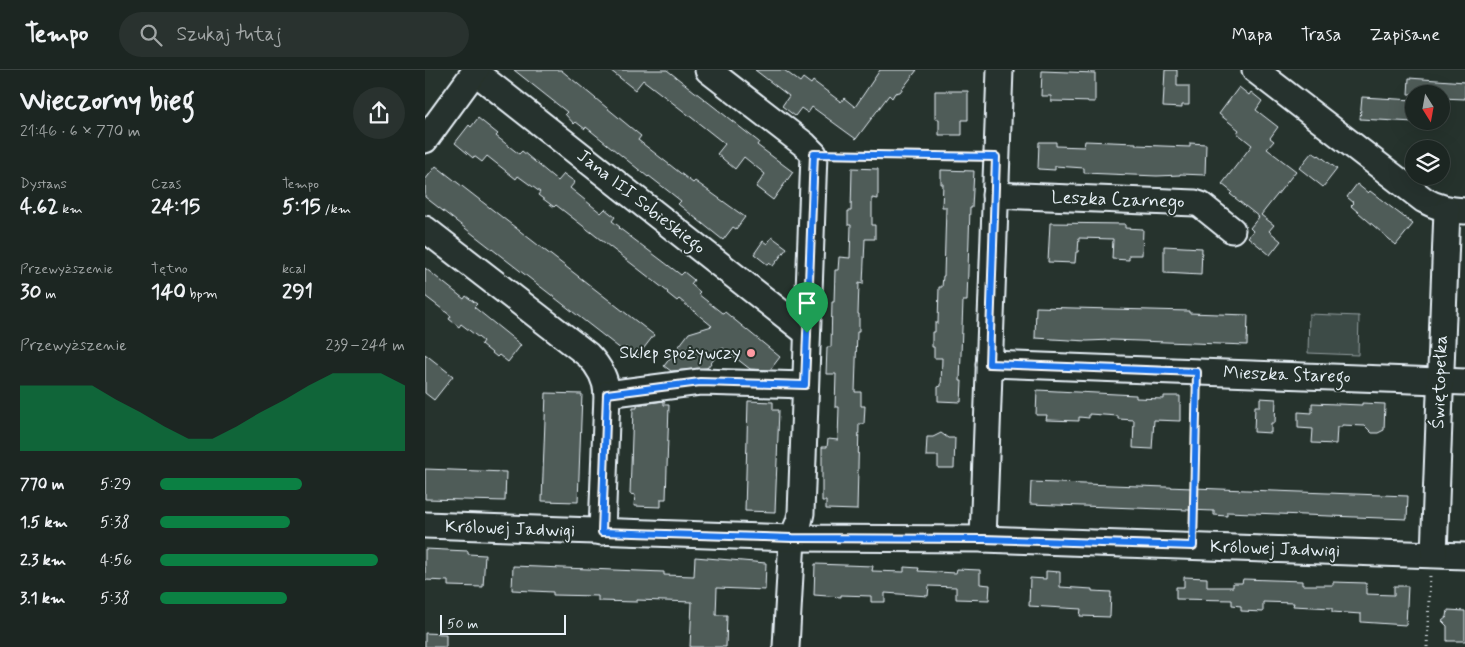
<!DOCTYPE html>
<html lang="pl">
<meta charset="utf-8">
<style>
:root{--surface:#1c2622;--page:#29322f;--text:#f1f3f6;--muted:#a0a5a5;--line:#3a4340;--accent:#0b8043}
body{margin:0;font-family:Mynerve,sans-serif;background:var(--page);color:var(--text);height:100vh;display:flex;flex-direction:column;font-size:19px;white-space:nowrap}
*{box-sizing:border-box;margin:0}
p{font-size:16px;color:var(--muted)}
.icon{flex:none;width:28px;height:28px;fill:none;stroke:currentColor;stroke-width:2;stroke-linecap:round;stroke-linejoin:round}
.map{position:relative;flex:1;overflow:hidden}
.sheet{display:flex;flex-direction:column;background:var(--surface);width:425px}
.sheet>*{flex:none}
.needle{width:32px;rotate:169deg}
.buttons{position:absolute;left:980px;top:15px;display:grid;gap:10px}
.buttons a{display:grid;place-items:center;width:45px;height:45px;border-radius:50%;background:var(--surface);box-shadow:0 5px 20px #0002,0 0 0 1px var(--line);font-size:25px}
.scale{position:absolute;left:15px;bottom:12px;width:126px;box-sizing:border-box;padding-left:5px;border:2px solid #e8f1f8;border-top:0;font-size:14px;line-height:18px;white-space:nowrap;color:#e8f1f8;-webkit-text-stroke:4px #26332d;paint-order:stroke}
.pin{position:absolute;display:grid;place-items:center;width:42px;height:42px;color:#fff;margin:-51px -21px;border-radius:50% 50% 50% 0;rotate:-45deg;box-shadow:0 0 5px #0007}
.pin .icon{rotate:45deg}
.round{display:grid;place-items:center;flex:none;width:52px;height:52px;border-radius:26px;background:var(--page)}
.overview{display:flex;align-items:center;justify-content:space-between;height:85px;padding:0 20px}
h1{font-size:28px;font-weight:700;line-height:38px}
.figures{display:grid;grid-template-columns:repeat(3,1fr);gap:8px;height:85px;padding:5px 20px}
.figures div{display:grid;align-content:center}
.figures b{font-size:21px;font-weight:700}
.figures small{font-size:14px;font-weight:400}
.figures p{font-size:14px}
.chart{height:140px;padding:10px 20px}
.chart p{display:flex;justify-content:space-between}
.chart svg{width:100%;height:90px;margin-top:5px;fill:var(--accent);opacity:.7}
ul{padding:0 20px;list-style:none;font-size:16px}
li{display:grid;grid-template-columns:80px 60px 1fr;align-items:center;height:38px}
li i{height:12px;border-radius:6px;background:var(--accent)}
header{display:flex;align-items:center;gap:30px;box-sizing:border-box;height:70px;padding:0 25px;background:var(--surface);border-bottom:1px solid var(--line)}
header strong{font-size:24px}
nav{display:flex;gap:28px;margin-inline-start:auto;font-size:18px}
.search{width:350px;height:45px;background:var(--page);display:flex;align-items:center;gap:12px;box-sizing:border-box;padding:0 18px;border-radius:28px;color:var(--muted);font-size:19px}
main{display:flex;flex:1;min-height:0}
.map>svg:first-child{display:block}
</style>
<header>
<strong>Tempo</strong>
<div class="search"><svg class="icon" aria-label="search" viewBox="0 0 24 24"><circle cx="10" cy="10" r="6"/><path d="M15 15l6 6"/></svg>Szukaj tutaj</div>
<nav><a>Mapa</a><a>Trasa</a><a>Zapisane</a></nav>
</header>
<main>
<section class="sheet">
<div class="overview"><div><h1>Wieczorny bieg</h1><p>21:46 · 6 × 770 m</p></div><a class="round"><svg class="icon" aria-label="share" viewBox="0 0 24 24"><path d="M12 15V3M7 8l5-5 5 5M5 13v7h14v-7"/></svg></a></div>
<div class="figures">
<div><p>Dystans</p><b>4.62<small> km</small></b></div>
<div><p>Czas</p><b>24:15</b></div>
<div><p>Tempo</p><b>5:15<small> /km</small></b></div>
</div>
<div class="figures">
<div><p>Przewyższenie</p><b>30<small> m</small></b></div>
<div><p>Tętno</p><b>140<small> bpm</small></b></div>
<div><p>kcal</p><b>291</b></div>
</div>
<div class="chart"><p><span>Przewyższenie</span>239–244 m</p>
<svg viewBox="0 0 160 44" preserveAspectRatio="none"><path d="M0 44V12L10 12L20 12L30 12L40 19L50 25L60 32L70 38L80 38L90 32L100 25L110 19L120 12L130 6L140 6L150 6L160 12V44z"/></svg>
</div>
<ul>
<li><b>770 m</b>5:29<i style="width:58%"></i></li>
<li><b>1.5 km</b>5:38<i style="width:53%"></i></li>
<li><b>2.3 km</b>4:56<i style="width:89%"></i></li>
<li><b>3.1 km</b>5:38<i style="width:52%"></i></li>
</ul>
</section>
<div class="map">
<svg width="1040" height="577" viewBox="0 0 1040 577">
<rect width="100%" height="100%" fill="#26332d"/>
<filter id="ink" filterUnits="userSpaceOnUse"><feTurbulence type="fractalNoise" baseFrequency=".02" numOctaves="2"/><feDisplacementMap in="SourceGraphic" scale="10" xChannelSelector="R" yChannelSelector="G"/><feConvolveMatrix kernelMatrix="1 2 1 2 8 2 1 2 1" color-interpolation-filters="sRGB"/></filter>
<g filter="url(#ink)">
<polygon fill="#3e4b47" stroke="#939ea0" points="884,244 934,246 933,285 883,283"/>
<g fill="#505c59" stroke="#e8f1f8">
<polygon points="89,0 136,0 216,66 213,70 268,113 270,111 320,147 311,159 308,157 298,170 253,134 256,131 224,106 223,107 161,57 160,59 151,52 149,54 140,44 142,42"/>
<polygon points="185,0 242,0 334,72 332,75 368,102 348,130 331,117 340,104 319,87 310,99 292,84 300,74 257,40 218,10 210,20"/>
<polygon points="330,0 359,0 375,12 378,8 386,14 388,11 416,32 419,28 430,37 455,0 492,0 475,22 470,23 467,28 464,25 431,69 387,37 383,43 376,38 370,46 357,36 364,26"/>
<polygon points="740,0 752,0 752,16 764,16 764,35 757,35 757,38 738,37"/>
<polygon points="617,1 670,3 670,32 626,31 626,26 616,26"/>
<polygon points="984,8 1040,12 1040,29 1016,28 1016,24 983,24"/>
<polygon points="814,17 824,25 826,22 837,31 831,40 853,57 845,68 849,71 842,79 871,101 836,145 849,155 844,161 856,171 845,185 823,167 828,161 825,158 834,147 805,124 807,122 797,114 827,75 812,63 814,60 794,44"/>
<polygon points="510,21 543,21 543,50 537,50 537,65 514,65 514,49 510,49"/>
<polygon points="937,27 989,30 989,52 935,49"/>
<polygon points="53,48 73,64 71,66 94,84 97,81 133,111 139,104 150,112 145,118 176,143 180,139 190,147 187,151 195,157 194,158 256,205 259,202 269,210 266,214 275,222 273,224 297,243 300,242 355,287 345,300 325,299 298,278 282,298 246,301 239,296 264,263 287,256 254,229 252,231 242,223 243,222 131,135 129,137 113,125 115,122 93,106 91,109 62,86 57,92 49,86 48,88 30,73 44,55 46,57"/>
<polygon points="660,71 711,73 711,75 765,77 765,73 781,74 780,105 755,104 755,105 732,106 659,103 659,98 630,96 630,100 613,99 614,72 631,72 631,76 659,77"/>
<polygon points="887,82 893,86 894,85 912,99 898,117 874,98"/>
<polygon points="11,96 229,265 212,287 200,277 197,280 0,127 0,110"/>
<polygon points="427,98 453,99 453,129 447,128 447,155 450,155 450,169 440,169 438,214 434,213 433,244 434,244 434,262 432,262 430,322 436,322 436,336 440,336 439,354 434,354 432,440 401,439 401,431 397,431 397,377 402,377 403,369 413,370 414,337 410,337 411,304 401,304 402,277 406,277 407,232 409,232 410,200 413,200 414,187 425,188 426,155 423,155 423,141 426,141"/>
<polygon points="516,100 549,101 547,138 545,138 542,231 538,231 535,311 537,311 536,332 513,331 513,317 516,316 517,288 509,288 509,277 507,277 507,262 510,262 510,253 513,253 514,217 517,217 518,206 519,206 521,137 517,137 518,114 516,114"/>
<polygon points="932,114 943,123 945,121 988,154 971,175 926,136 929,133 922,127"/>
<polygon points="625,153 700,154 700,158 718,159 717,185 704,185 704,190 687,189 688,169 654,168 653,182 651,182 650,193 623,192"/>
<polygon points="347,167 362,178 348,196 344,193 343,195 329,184 338,171 342,174"/>
<polygon points="739,176 777,178 776,205 739,203"/>
<polygon points="0,198 39,229 41,226 52,234 49,237 96,275 83,292 74,285 72,287 56,274 58,271 36,254 34,257 24,249 26,246 0,226"/>
<polygon points="611,237 764,241 764,243 823,245 822,275 687,270 662,271 610,268"/>
<polygon points="0,284 28,306 9,330 0,323"/>
<polygon points="612,320 711,325 711,328 739,329 739,326 755,326 755,351 729,350 727,379 708,378 709,350 693,349 693,346 664,344 664,348 654,347 654,351 621,350 622,345 611,345"/>
<polygon points="121,323 157,324 153,432 117,431"/>
<polygon points="835,328 851,329 850,353 846,353 846,363 829,362 830,336 835,336"/>
<polygon points="239,331 239,335 244,335 241,429 236,429 236,437 209,436 210,425 205,424 208,338 212,338 212,335"/>
<polygon points="323,331 348,332 348,340 354,340 350,442 320,441"/>
<polygon points="887,333 937,335 937,333 960,334 959,360 953,363 947,363 940,356 917,355 917,357 912,357 911,374 887,373 888,359 873,358 873,342 887,343"/>
<polygon points="516,363 523,368 530,368 529,398 513,398 513,386 501,386 502,367 508,367"/>
<polygon points="0,399 81,402 80,431 0,429"/>
<polygon points="606,412 983,426 982,449 802,442 802,446 789,445 789,441 605,434"/>
<polygon points="0,479 43,481 43,484 60,485 58,517 23,516 23,511 0,510"/>
<polygon points="270,487 341,493 340,520 292,518 291,545 302,545 301,577 265,577 267,532 212,530 212,532 173,531 173,526 128,525 128,522 87,520 88,496 239,502 239,505 269,506"/>
<polygon points="390,494 448,496 447,501 479,502 479,497 494,498 493,501 531,503 532,499 555,500 555,514 565,515 564,530 531,529 531,517 504,516 503,526 460,523 460,532 446,532 446,526 416,525 416,527 389,525"/>
<polygon points="621,501 635,502 635,517 667,519 667,521 686,522 685,547 655,546 656,539 604,536 605,508 621,509"/>
<polygon points="759,507 782,508 782,517 808,517 808,513 817,513 818,509 877,511 877,515 908,515 908,512 941,513 941,524 969,525 969,516 983,516 981,555 936,552 936,544 907,542 907,538 868,536 869,533 838,532 838,542 816,541 816,536 807,535 807,530 751,529 751,517 759,517"/>
<polygon points="1023,540 1040,541 1040,571 1022,571 1022,556 1017,551 1022,547"/>
<polygon points="0,563 21,564 21,577 0,577"/>
</g>
<g fill="none" stroke-linecap="round" stroke-linejoin="round">
<g stroke="#e8f1f8" stroke-width="29">
<g id="minor">
<polyline points="283,0 380,75 389,84 376,443 374,452 367,468 361,577"/>
<path d="M830,0L999,130C1013,138 1024,140 1040,141"/>
<polyline points="50,2 382,263"/>
<polyline points="0,70 51,0"/>
<polyline points="570,125 770,133 776,135 807,160"/>
<path d="M0,159L163,285C174,296 181,308 182,324L177,462"/>
<polyline points="564,294 1040,312"/>
<polyline points="182,324 275,312 380,315"/>
<polyline points="0,455 367,468 558,469 1040,486"/>
<polyline points="558,469 575,0"/>
<polyline points="1009,484 1022,140"/>
</g>
</g>
<g stroke="#e8f1f8" stroke-width="3" stroke-dasharray="1 4" stroke-linecap="butt">
<polyline points="410,84 553,87"/>
<polyline points="769,456 772,322"/>
<polyline points="1002,577 1005,505"/>
</g>
<use href="#minor" stroke="#26332d" stroke-width="25"/>
</g>
</g>
<g fill="none" stroke-linecap="round" stroke-linejoin="round" filter="url(#ink)">
<g stroke="#fff" stroke-width="10">
<polygon id="route" points="389,84 571,87 564,294 772,302 768,476 558,469 367,468 177,462 182,324 275,312 380,315"/>
</g>
<use href="#route" stroke="#1a73e8" stroke-width="6"/>
</g>
<circle fill="#ff9aa2" stroke="#26332d" stroke-width="2" cx="326" cy="283" r="5"/>
<g text-anchor="middle" dominant-baseline="central" stroke-width="4" stroke-linejoin="round" paint-order="stroke">
<g font-size="18" fill="#e8f1f8" stroke="#26332d">
<text transform="translate(693 130) rotate(2)">Leszka Czarnego</text>
<text transform="translate(216 132) rotate(38)">Jana III Sobieskiego</text>
<text transform="translate(862 305) rotate(2)">Mieszka Starego</text>
<text transform="translate(1015 312) rotate(-88)">Świętopełka</text>
<text transform="translate(85 459) rotate(2)">Królowej Jadwigi</text>
<text transform="translate(850 479) rotate(2)">Królowej Jadwigi</text>
</g>
<g font-size="18" fill="#e8f1f8" stroke="#26332d" text-anchor="end">
<text x="316" y="283">Sklep spożywczy</text>
</g>
</g>
</svg>
<div class="buttons">
<a><svg class="needle" viewBox="-14 -14 28 28"><path d="M0-13l5 13h-10z" fill="#e53935"/><path d="M0 13l5-13h-10z" fill="#a0a5a5"/></svg></a>
<a><svg class="icon" aria-label="layers" viewBox="0 0 24 24"><path d="M12 4l9 5-9 5-9-5zM3 14l9 5 9-5"/></svg></a>
</div>
<div class="scale">50 m</div>
<div class="pin" style="left:382px;top:263px;background:#1e9e55"><svg class="icon" aria-label="arrive" viewBox="0 0 24 24"><path d="M6 21V4h12l-3 4 3 4H6"/></svg></div>
</div>
</main>
